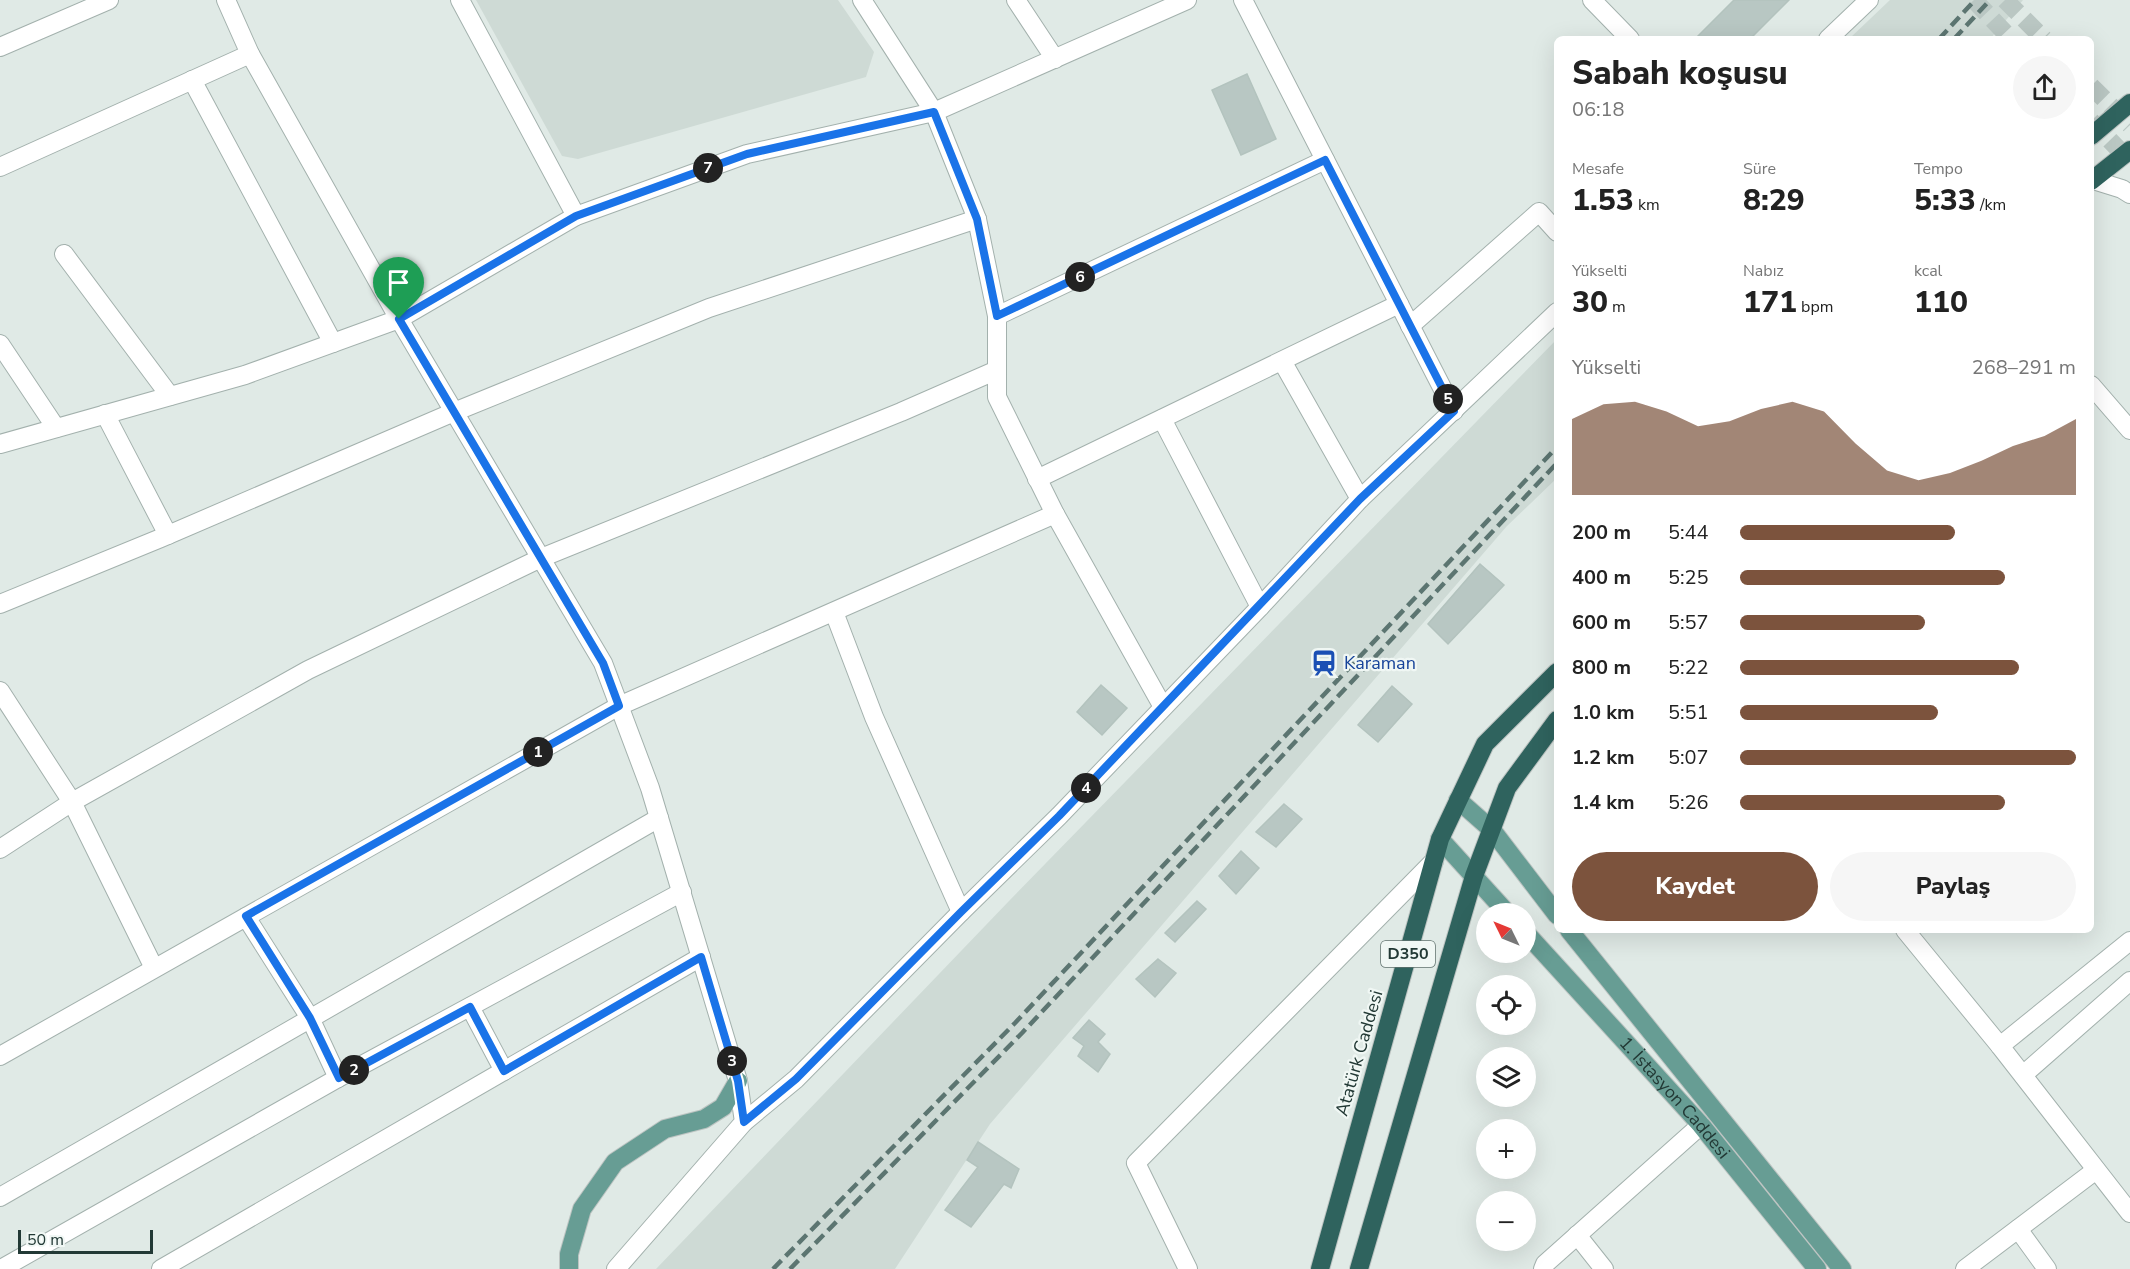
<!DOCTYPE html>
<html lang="tr">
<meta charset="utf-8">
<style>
:root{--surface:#fff;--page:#f6f6f6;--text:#222;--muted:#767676;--accent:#7c533d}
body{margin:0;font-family:"Nunito Sans",sans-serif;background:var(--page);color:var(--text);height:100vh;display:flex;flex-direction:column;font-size:22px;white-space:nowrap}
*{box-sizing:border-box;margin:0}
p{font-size:20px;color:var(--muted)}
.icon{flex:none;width:33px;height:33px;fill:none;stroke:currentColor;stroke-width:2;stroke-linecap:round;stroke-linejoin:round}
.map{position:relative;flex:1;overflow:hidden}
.panel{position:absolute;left:1554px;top:36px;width:540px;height:897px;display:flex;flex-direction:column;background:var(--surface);border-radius:9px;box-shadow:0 6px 24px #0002}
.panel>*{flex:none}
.needle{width:39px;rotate:313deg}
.buttons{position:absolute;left:1476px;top:903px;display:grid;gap:12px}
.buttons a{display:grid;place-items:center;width:60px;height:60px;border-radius:50%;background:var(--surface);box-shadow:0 6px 24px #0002;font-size:30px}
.scale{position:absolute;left:18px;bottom:15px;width:135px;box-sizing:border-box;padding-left:6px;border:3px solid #223935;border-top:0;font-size:16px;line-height:21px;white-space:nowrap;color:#223935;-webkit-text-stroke:4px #f0f7f4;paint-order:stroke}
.pin{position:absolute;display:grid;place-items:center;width:51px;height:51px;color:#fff;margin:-62px -26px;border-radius:50% 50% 50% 0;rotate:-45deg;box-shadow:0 0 6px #0007}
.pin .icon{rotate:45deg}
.km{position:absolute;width:30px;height:30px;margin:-15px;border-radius:50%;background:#222;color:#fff;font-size:16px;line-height:30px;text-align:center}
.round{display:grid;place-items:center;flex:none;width:63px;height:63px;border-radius:32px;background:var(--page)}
.head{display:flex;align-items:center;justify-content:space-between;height:102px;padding:0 18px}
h1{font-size:33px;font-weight:800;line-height:45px}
.metrics{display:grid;grid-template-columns:repeat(3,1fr);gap:9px;height:102px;padding:6px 18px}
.metrics div{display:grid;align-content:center}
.metrics b{font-size:30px;font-weight:800}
.metrics small{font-size:16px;font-weight:400}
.metrics p{font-size:16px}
.chart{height:168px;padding:12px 18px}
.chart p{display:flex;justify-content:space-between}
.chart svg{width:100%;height:108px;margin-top:6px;fill:var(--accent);opacity:.7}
.button{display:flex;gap:12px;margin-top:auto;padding:12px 18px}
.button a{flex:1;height:69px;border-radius:36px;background:var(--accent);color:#fff;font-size:24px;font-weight:800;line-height:69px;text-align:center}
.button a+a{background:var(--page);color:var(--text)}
ul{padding:0 18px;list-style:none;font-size:20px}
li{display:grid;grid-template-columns:96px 72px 1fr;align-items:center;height:45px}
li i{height:15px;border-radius:8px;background:var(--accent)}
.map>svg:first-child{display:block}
</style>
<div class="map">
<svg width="2130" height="1269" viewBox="0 0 2130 1269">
<rect width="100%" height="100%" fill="#e0eae6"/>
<g fill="#cedad5">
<polygon points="476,0 838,0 874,52 866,77 578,159 562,156"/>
<polygon points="1890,0 2023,0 1990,39 1849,39"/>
<polygon points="1557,339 1557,478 1507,526 990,1124 895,1269 656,1269 1009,901"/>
</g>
<g fill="#b8c7c3" stroke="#b3c3be" stroke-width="1.5">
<polygon points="1734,0 1789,0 1750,39 1695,39"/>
<polygon points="1247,74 1276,139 1241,155 1212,90"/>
<polygon points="1480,564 1504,585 1448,644 1428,624"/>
<polygon points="1101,685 1127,708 1102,735 1077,712"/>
<polygon points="1392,686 1412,704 1378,742 1358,725"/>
<polygon points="1284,804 1302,819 1276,847 1256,832"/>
<polygon points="1241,851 1259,868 1236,894 1219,876"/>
<polygon points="1197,901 1206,909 1175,942 1165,933"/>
<polygon points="1158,959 1176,973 1155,997 1136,979"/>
<polygon points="1089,1020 1105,1034 1098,1042 1110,1054 1098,1072 1078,1056 1084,1046 1073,1038"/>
<polygon points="978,1142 1019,1169 1011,1188 1004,1184 971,1227 945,1210 978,1167 967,1160"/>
</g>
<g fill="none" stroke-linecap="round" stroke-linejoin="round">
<g stroke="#bac7c3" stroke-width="18" stroke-dasharray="18 9" stroke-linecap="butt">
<polyline points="1974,0 2011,39"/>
<polyline points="2005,0 2044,39"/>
<polyline points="2091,86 2130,125"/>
<polyline points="2091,121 2130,161"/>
</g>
<g stroke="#a3b1ad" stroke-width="20">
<g id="minor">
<polyline points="226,0 250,54 399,319 603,663 650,788 738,1081 744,1122 616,1269"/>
<polyline points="460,0 576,216"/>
<polyline points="862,0 934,112 977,219 997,316 997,397 1055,514 1163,707"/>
<polyline points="1016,0 1055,59"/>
<polyline points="1243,0 1454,411"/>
<polyline points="1592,0 1630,39"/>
<polyline points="1828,39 1869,0"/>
<polyline points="0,47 109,0"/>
<polyline points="192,80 333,343"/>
<polyline points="0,167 250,54"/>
<polyline points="2093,180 2122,189 2130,194"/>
<polyline points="64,254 170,396"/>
<polyline points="997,316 1325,160"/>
<polyline points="1410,326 1539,212 1557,232"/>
<polyline points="0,344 56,428"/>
<polyline points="1282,361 1360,499"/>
<polyline points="2091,385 2130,430"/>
<polyline points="105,414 168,535"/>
<polyline points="1162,419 1260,607"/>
<polyline points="0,444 245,375 399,319 576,216 747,154 934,112 1187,0"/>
<polyline points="1037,479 1399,304"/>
<polyline points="0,604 161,538 454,412 709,308 977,219"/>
<polyline points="834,612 874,717 961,912"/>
<polyline points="0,691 72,802 154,968"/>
<polyline points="0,849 72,802 308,670 541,558 901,412 997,370"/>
<polyline points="246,917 310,1018 338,1078"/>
<polyline points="1905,930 2000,1046 2130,1213"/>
<polyline points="470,1007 504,1071"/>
<polyline points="2000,1046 2130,941"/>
<polyline points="0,1056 619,706 1055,514"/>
<polyline points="2023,1075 2130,981"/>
<polyline points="744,1122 796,1079 961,912 1059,816 1260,607 1360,499 1557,312"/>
<polyline points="0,1197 659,818"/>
<polyline points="2018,1229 2047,1269"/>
<polyline points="1577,1235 1604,1269"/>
<polyline points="1,1269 338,1078 682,892"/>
<polyline points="161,1269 701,957"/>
<polyline points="1188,1269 1136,1163 1434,861"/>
<polyline points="1543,1269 1545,1264 1701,1125"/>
<polyline points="1965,1269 2096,1170"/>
</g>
</g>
<g stroke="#bdc4c2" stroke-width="20">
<g id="major">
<polyline points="1458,800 1492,830 1557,915"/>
<polyline points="1440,839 1508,914"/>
<polyline points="1569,930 1842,1269"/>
<path id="s1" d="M1526,933L1701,1125L1817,1269"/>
<polyline points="569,1269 569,1254 582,1209 615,1162 665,1129 704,1119 723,1107 738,1081"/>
</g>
</g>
<g stroke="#bdc4c2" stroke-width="20">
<g id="highway">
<polyline points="2091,136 2130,103"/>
<polyline points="2091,181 2130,150"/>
<polyline points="1320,1269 1440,839 1485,744 1557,672"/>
<polyline points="1359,1269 1474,876 1507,788 1557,720"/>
</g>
</g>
<use href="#minor" stroke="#fff" stroke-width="18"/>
<use href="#major" stroke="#679d94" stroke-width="18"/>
<use href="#highway" stroke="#2f635e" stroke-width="18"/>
<g stroke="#5c7571" stroke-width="4.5" stroke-dasharray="12 6" stroke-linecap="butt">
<polyline points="1939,39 1975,0"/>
<polyline points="1954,39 1990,0"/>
<polyline points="773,1269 1015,1023 1557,447"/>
<polyline points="790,1269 1022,1033 1557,463"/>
</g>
</g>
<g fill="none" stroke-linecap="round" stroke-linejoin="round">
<g stroke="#fff" stroke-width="12">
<polygon id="route" points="934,112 977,219 997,316 1325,160 1454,411 1360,499 1059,816 961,912 796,1079 744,1122 738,1081 701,957 504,1071 470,1007 339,1078 310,1018 246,916 619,706 603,663 399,319 576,216 747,154"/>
</g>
<use href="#route" stroke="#1a73e8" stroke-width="8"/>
</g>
<defs>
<g id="station-bare" transform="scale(2.07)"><path d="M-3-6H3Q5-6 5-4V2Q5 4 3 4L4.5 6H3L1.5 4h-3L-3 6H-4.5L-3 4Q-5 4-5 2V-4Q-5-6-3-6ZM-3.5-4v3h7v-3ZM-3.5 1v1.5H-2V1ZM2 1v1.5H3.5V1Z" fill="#1a4fb4" stroke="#f0f7f4" stroke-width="2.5" paint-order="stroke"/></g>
</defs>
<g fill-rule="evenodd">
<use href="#station-bare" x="1324" y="663"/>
</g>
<g text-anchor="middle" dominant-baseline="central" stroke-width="4.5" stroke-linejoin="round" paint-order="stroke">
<rect fill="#f0f7f4" stroke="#60726e" stroke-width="1.5" x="1381" y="941" width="54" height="26" rx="4.5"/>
<g font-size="16" font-weight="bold" fill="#223935">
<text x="1408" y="954">D350</text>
</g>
<g font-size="18" fill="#164399" stroke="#f0f7f4" text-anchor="start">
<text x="1344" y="663">Karaman</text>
</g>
<g font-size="18" fill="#223935" stroke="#f0f7f4">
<text transform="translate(1359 1053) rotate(-74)">Atatürk Caddesi</text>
<text stroke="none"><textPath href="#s1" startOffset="222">1. İstasyon Caddesi</textPath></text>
</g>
</g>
</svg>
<div class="buttons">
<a><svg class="needle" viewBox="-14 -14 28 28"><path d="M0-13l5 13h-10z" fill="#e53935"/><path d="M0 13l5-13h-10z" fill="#767676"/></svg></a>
<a><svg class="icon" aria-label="locate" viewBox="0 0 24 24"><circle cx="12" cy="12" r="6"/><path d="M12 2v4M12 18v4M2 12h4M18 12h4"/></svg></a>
<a><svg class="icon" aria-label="layers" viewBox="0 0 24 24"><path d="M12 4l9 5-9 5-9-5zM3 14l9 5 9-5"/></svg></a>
<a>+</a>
<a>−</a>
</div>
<div class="scale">50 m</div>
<div class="pin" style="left:399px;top:319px;background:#1e9e55"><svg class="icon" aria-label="arrive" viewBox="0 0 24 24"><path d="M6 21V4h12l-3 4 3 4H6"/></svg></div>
<b class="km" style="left:538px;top:752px">1</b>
<b class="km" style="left:354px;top:1070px">2</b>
<b class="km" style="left:732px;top:1061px">3</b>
<b class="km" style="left:1086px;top:788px">4</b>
<b class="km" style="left:1448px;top:399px">5</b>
<b class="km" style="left:1080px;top:277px">6</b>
<b class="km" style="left:708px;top:168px">7</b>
<section class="panel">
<div class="head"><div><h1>Sabah koşusu</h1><p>06:18</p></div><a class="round"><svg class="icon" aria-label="share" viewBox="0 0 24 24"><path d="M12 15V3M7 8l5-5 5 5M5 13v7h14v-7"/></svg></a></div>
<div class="metrics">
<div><p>Mesafe</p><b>1.53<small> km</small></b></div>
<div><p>Süre</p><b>8:29</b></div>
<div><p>Tempo</p><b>5:33<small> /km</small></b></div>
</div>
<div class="metrics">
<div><p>Yükselti</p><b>30<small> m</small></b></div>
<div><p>Nabız</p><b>171<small> bpm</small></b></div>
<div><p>kcal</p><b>110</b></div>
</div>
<div class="chart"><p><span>Yükselti</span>268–291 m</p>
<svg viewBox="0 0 160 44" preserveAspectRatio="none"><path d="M0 44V13L10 7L20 6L30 10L40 16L50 14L60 9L70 6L80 10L90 23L100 34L110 38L120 35L130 30L140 24L150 20L160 13V44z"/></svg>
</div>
<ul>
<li><b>200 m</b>5:44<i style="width:64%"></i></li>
<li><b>400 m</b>5:25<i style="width:79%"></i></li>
<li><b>600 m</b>5:57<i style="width:55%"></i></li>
<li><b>800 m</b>5:22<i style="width:83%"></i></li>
<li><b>1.0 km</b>5:51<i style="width:59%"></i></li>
<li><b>1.2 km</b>5:07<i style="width:100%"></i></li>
<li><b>1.4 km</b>5:26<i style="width:79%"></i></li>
</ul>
<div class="button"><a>Kaydet</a><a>Paylaş</a></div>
</section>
</div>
